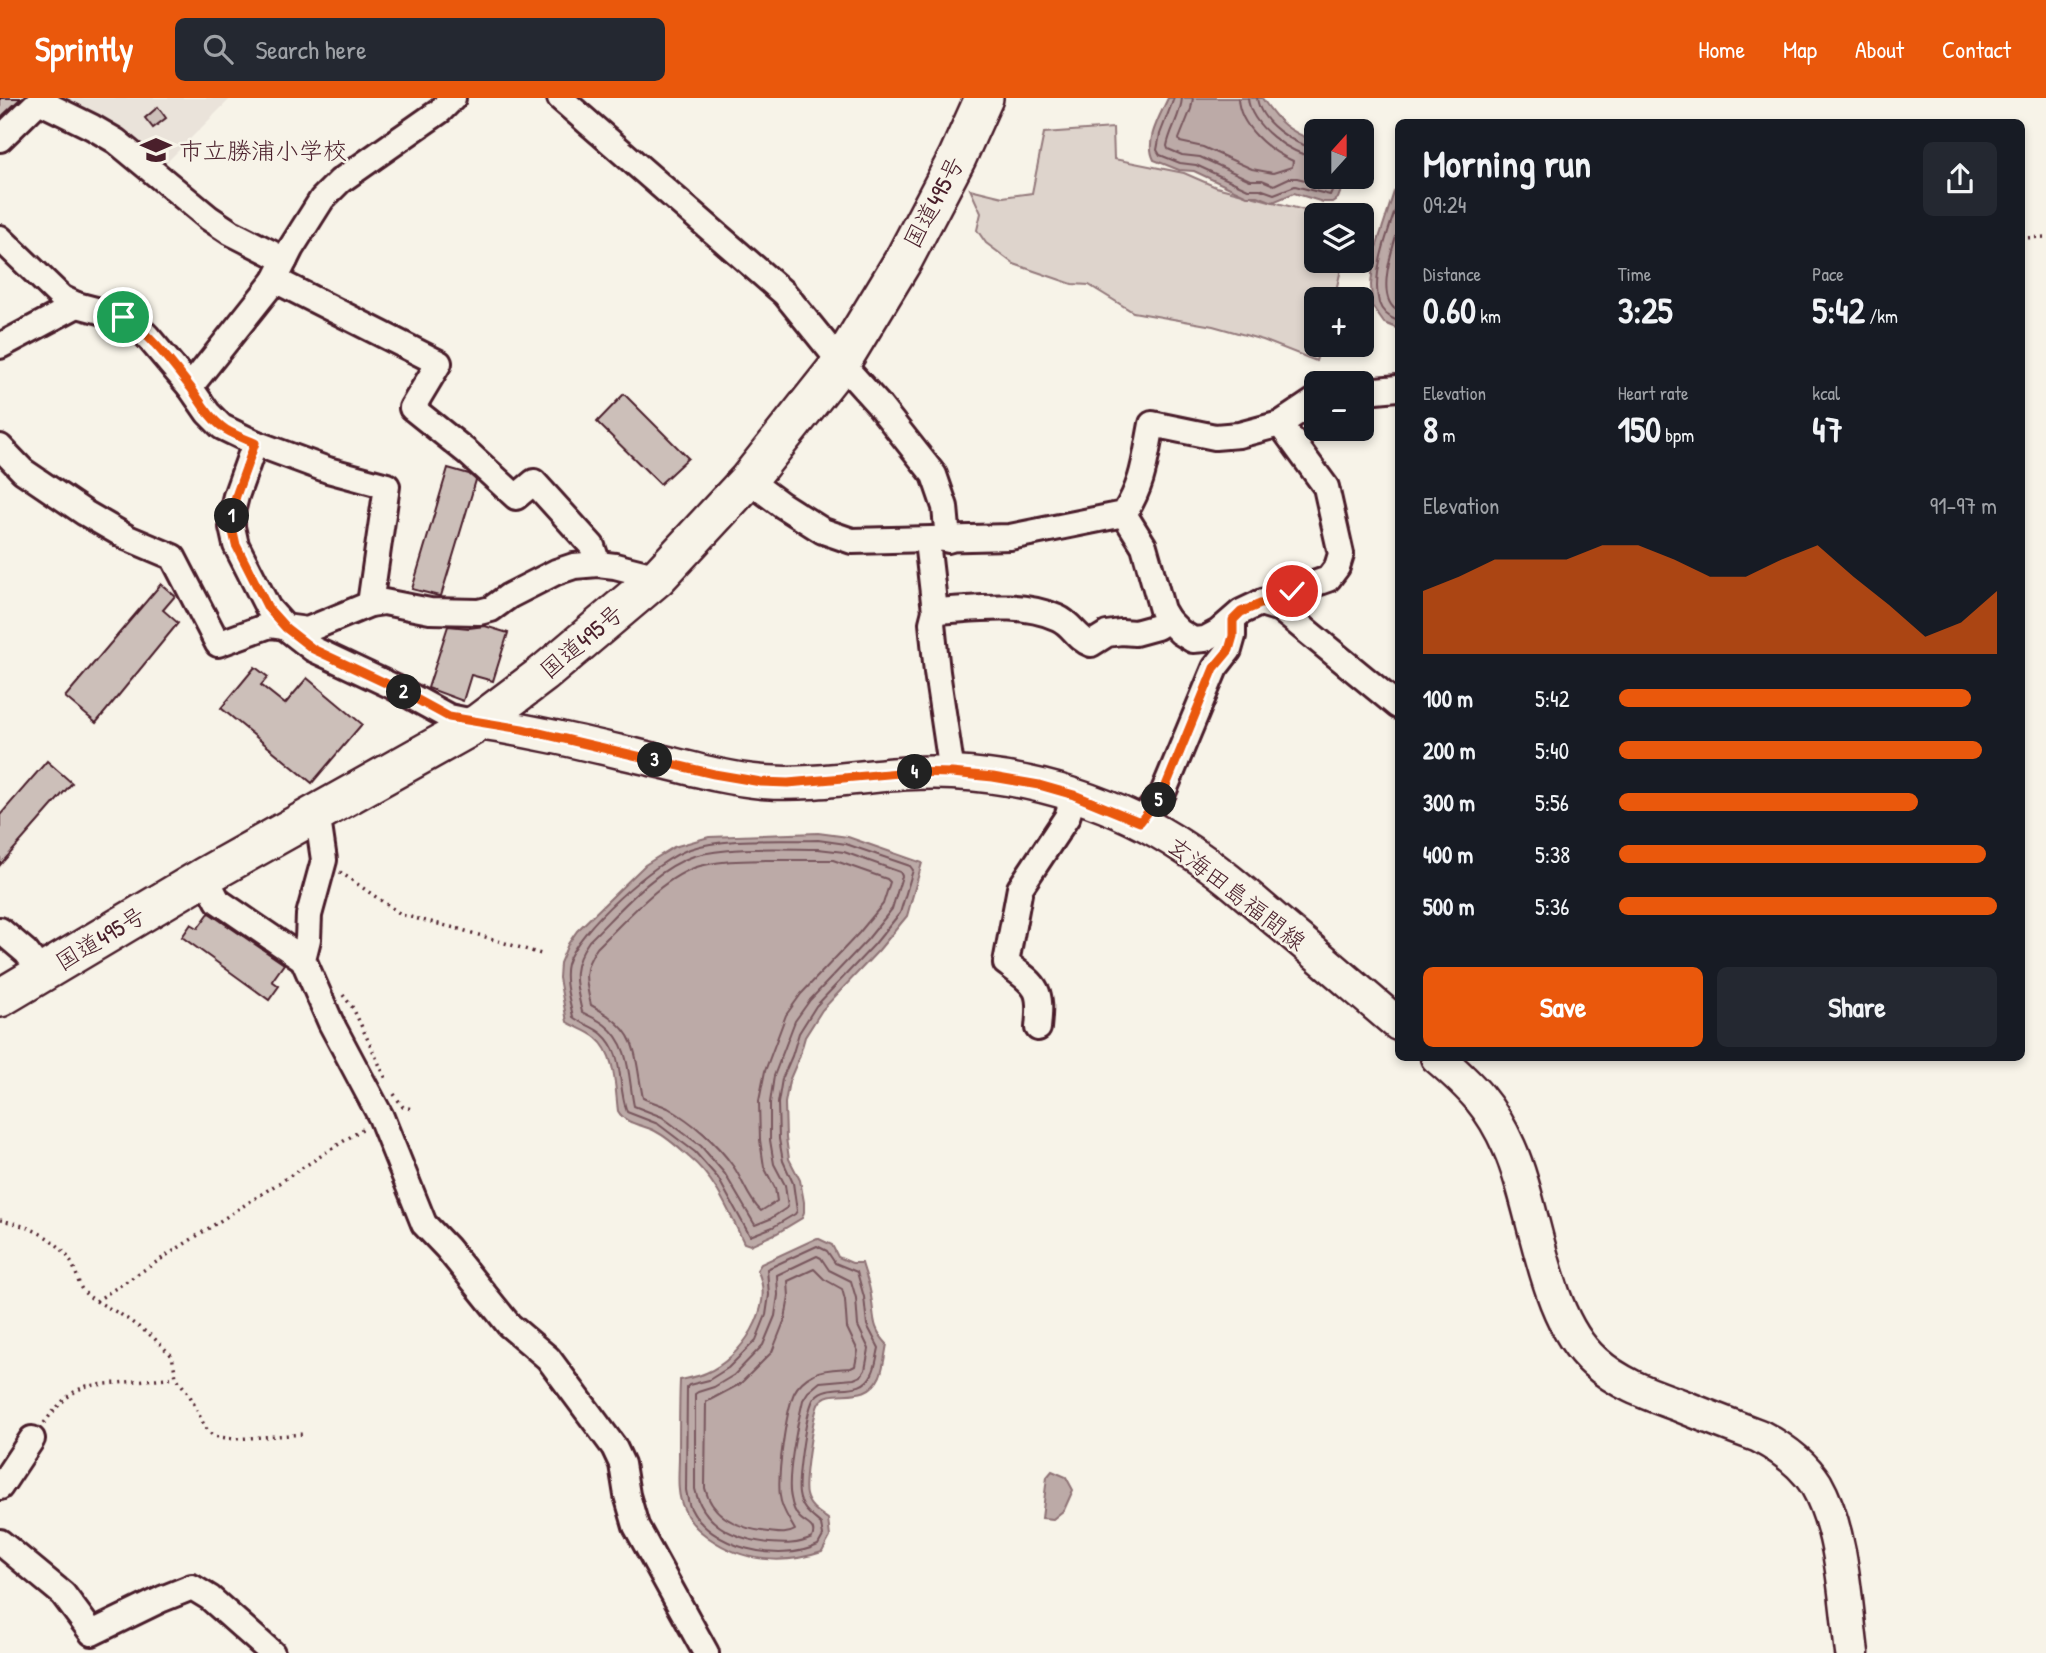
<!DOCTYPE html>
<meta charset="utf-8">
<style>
:root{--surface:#171b24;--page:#242831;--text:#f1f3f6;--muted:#9ea1a6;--accent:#ea580c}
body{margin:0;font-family:"Patrick Hand","Klee One",sans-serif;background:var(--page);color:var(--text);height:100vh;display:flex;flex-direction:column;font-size:26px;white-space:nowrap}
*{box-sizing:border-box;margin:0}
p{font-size:23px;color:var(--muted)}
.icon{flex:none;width:38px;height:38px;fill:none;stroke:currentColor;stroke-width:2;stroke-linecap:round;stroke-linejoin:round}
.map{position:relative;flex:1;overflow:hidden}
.drawer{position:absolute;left:1395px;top:21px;width:630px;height:942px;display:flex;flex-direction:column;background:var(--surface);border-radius:10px;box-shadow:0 4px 10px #0003}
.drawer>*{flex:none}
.needle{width:46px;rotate:21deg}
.controls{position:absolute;left:1304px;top:21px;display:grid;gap:14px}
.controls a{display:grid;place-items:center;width:70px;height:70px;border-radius:10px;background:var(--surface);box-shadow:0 4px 10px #0003;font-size:35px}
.pin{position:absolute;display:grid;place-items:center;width:60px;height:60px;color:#fff;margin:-30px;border:4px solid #fff;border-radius:50%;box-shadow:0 2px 7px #0007}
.km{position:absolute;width:35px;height:35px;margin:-18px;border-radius:50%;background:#222;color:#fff;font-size:19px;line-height:35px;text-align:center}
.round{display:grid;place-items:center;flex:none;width:74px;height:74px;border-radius:10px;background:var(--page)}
.head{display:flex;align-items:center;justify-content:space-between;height:119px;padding:0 28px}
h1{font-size:38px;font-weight:700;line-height:52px}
.metrics{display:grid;grid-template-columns:repeat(3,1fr);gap:10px;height:119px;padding:7px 28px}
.metrics div{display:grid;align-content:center}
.metrics b{font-size:35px;font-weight:700}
.metrics small{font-size:19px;font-weight:400}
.metrics p{font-size:19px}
.chart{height:196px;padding:14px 28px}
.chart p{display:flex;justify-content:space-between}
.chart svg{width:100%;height:126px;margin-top:7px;fill:var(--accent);opacity:.7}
.button{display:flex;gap:14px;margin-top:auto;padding:14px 28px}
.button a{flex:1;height:80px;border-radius:10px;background:var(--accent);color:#fff;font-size:28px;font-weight:700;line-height:80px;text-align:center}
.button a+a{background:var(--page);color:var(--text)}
ul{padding:0 28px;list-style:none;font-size:23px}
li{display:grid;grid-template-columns:112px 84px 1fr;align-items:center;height:52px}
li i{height:18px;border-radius:9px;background:var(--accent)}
header{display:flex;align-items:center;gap:42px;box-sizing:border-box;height:98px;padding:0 35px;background:var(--accent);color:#fff}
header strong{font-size:33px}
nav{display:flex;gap:38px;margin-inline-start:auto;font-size:24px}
.search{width:490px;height:63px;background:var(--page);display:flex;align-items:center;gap:18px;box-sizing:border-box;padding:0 24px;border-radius:10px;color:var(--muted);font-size:26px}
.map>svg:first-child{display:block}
</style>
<header>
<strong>Sprintly</strong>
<div class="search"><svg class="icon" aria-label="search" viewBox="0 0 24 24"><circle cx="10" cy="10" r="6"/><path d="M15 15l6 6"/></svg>Search here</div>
<nav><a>Home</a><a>Map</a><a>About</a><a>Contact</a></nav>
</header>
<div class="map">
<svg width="2046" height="1555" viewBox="0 0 2046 1555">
<rect width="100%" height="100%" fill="#f7f3e8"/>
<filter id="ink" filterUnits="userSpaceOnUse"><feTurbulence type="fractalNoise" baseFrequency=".0143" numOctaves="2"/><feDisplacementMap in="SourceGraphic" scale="14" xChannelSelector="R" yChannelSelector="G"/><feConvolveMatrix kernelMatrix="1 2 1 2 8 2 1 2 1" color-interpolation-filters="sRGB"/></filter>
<g filter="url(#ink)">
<polygon fill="#eae3da" points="46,0 231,0 159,72"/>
<polygon fill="#ded4cc" stroke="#947a7c" stroke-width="2" points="1113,30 1114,61 1184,75 1216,89 1323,117 1316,117 1316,163 1343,163 1334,201 1316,201 1316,247 1321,247 1316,263 1263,242 1213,228 1133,214 1089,187 1072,186 1014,166 986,145 977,132 981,115 970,91 1003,99 1032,95 1044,35"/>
<g fill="#bcaaa7" stroke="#8e7275" stroke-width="2">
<path d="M1168,0H1262C1280,26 1287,32 1316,44V79H1346L1338,100L1332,104H1323L1294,95L1273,104L1258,98H1247L1194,73L1179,72L1154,62C1144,43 1160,18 1168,0Z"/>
<polygon points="1394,94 1398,96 1397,230 1384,225 1372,208 1371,187 1374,156"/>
<path d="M818,735L848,739L922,765L907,818L879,852L822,912L805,939L799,960L789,983L785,1005L786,1040L789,1061L800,1082L804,1104V1114L802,1120L777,1135L750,1147L744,1145C729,1114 716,1081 689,1059C679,1050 667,1039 655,1033C642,1026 626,1027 618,1013C615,990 616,956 596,940C588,933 577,930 567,924L559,880L560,865L568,846L577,833L645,767L674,749L709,739Z"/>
<path d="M817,1140L832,1147L838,1159L852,1165H862C865,1176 870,1187 871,1198C875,1219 871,1229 887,1246C885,1256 884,1268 880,1278C866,1309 831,1286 819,1305C813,1315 803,1386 806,1397C809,1409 818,1414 828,1421L830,1439L822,1454C783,1467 743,1464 709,1440C699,1433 688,1422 684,1411C676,1395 679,1375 679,1358C679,1332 679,1307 680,1282C688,1280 698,1279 706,1275C740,1261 777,1209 757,1172L761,1166Z"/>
<polygon points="1052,1373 1066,1379 1073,1392 1064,1412 1053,1421 1042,1420 1047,1379"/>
</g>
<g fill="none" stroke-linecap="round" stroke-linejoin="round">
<g stroke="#78575d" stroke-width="2">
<polyline points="1174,0 1160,36 1157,52 1160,57 1180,65 1196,67 1248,91 1260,91 1274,96 1295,88 1330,97 1338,79"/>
<path d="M1182,0C1181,17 1170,31 1167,48L1168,51L1182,57L1200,59L1250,82H1262L1274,87L1289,80H1297L1324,87L1329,79"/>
<path d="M1193,0L1191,11L1179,41L1180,44L1203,49L1252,71L1273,75L1292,69L1293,63C1269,53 1239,28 1238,0"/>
<path d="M1248,0C1250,27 1290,57 1316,59"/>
<path d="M1257,0C1260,24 1293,47 1316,50"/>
<path d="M1398,104C1389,131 1371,176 1379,205C1382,214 1390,220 1398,223"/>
<path d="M1398,132C1392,152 1375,201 1398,213"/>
<path d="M818,742L846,746L910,768L913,772L900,815L874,847L816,908L799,935L792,958L782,981L778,1005L779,1041L783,1063L793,1085L797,1113L795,1116L773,1129L750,1138L718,1080L695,1054L658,1026L627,1014C617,988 625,956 602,936C593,928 582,926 573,919C570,903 563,882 567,866C576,833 657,761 690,751C724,739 781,743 818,742Z"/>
<path d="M818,751L844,754L900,774L902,778L892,811L867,842L810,902L795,923L774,978L770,1005V1042L774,1066L785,1087L788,1109L770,1121L755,1127L725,1076L701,1048L662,1019L634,1008C628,980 631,947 605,927C598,921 589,918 582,914C575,883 570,870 589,843C619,814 654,771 694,758C727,748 782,751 818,751Z"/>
<path d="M766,762H833L887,781L890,784L883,806L859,835L801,896L786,917L765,973L759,1003L760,1042L764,1069L775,1090L777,1103L761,1113C748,1101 743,1082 733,1068C717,1045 692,1024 668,1010C660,1006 651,1004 643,1000C633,951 640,934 591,907C585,882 582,871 597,850C625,823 663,778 700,768C721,762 744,763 766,762Z"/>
<path d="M817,1148L827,1153L835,1165L857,1174L864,1199L867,1227L879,1250C877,1258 876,1269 872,1276C861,1300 830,1282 815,1299C806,1309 797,1383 799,1396C801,1411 811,1417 821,1426L823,1438L818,1447C779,1466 709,1450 690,1409C688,1404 687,1397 686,1392L687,1289L689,1287L709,1282L728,1270L756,1242L766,1217L769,1197L767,1171Z"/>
<path d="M817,1158L821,1160L829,1172L851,1183L856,1200L858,1228L869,1251L865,1272L861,1278L854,1281L820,1284L808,1294L803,1302C798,1323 786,1380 791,1400C792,1406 795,1415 800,1420C807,1427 817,1428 812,1440C798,1447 784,1446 769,1445C735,1441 703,1427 695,1391V1296L698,1294L714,1289L734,1277L763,1247L775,1218L778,1197L777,1177Z"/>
<path d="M814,1171L824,1181L842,1191L845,1202L847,1230L858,1253L855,1268L851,1270C840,1271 824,1270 814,1276C806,1280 798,1287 794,1295C786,1314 777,1377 780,1398C781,1411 790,1422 795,1432C787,1437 778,1435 769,1434C741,1431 712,1420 705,1390L706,1304L740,1286L772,1254L785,1221L789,1199L788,1183Z"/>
</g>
</g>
<g fill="#ccbfb9" stroke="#4a1f2b" stroke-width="2">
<polygon points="0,0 21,0 0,20"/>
<polygon points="158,9 166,20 153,30 145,20"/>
<polygon points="624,296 688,360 660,386 597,324"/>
<polygon points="448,370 469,376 476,382 441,498 439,498 412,491"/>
<polygon points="161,486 175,498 163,512 178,525 96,625 65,599"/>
<polygon points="448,528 469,530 485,528 508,535 493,583 471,577 463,603 428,590"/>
<polygon points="255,569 268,579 261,587 285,606 307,580 362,626 312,685 221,610"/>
<polygon points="47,663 72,685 0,767 0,717"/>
<polygon points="209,815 284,866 272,883 279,888 269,902 182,839 191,826 198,830"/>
</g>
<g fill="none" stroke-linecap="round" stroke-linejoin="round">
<g stroke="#4a1f2b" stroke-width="30">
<g id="minor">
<polyline points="560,0 785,196 841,265 878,306 934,377 945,409 948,442"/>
<polyline points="0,41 39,3 92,29 116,43 209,120 230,134 285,162"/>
<polyline points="0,140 62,200 77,207 123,219 135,226 147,238 190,289 208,315 222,329 255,345 328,372 387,388 370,506"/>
<polyline points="275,182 439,265 412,310 467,354 516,399 534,384 592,448 598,466"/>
<polyline points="0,248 77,207"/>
<polyline points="190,289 275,182 291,150 322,101 340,83 440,13 453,0"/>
<polyline points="1362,290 1376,292 1398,290"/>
<polyline points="255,345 236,398 232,414 232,429 236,447 268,510 286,530 313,551 394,589 449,619 478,625"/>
<polyline points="0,349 23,373 85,415 128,440 173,459 218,546 270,527 307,532 370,506 384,504 430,513 479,514 491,511 509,498 556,474 574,468 598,466 615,468 658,479"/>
<path d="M748,382L782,407L823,433L852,443L1010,439L1124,416C1144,385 1145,361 1152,326L1215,339L1239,337L1280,326L1316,302"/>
<polyline points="1124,416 1144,448 1162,512 1168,522 1180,534 1193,542 1205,541 1218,534 1241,514 1260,505 1280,511 1398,608"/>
<polyline points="927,443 935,513 932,525 937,574 952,675"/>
<polyline points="1260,505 1328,481 1337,469 1341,456 1326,389 1280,326"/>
<path d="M935,513C976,511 1020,503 1058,520C1072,526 1077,541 1091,546L1107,536L1121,534L1135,535L1157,529L1168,522"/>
<polyline points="317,714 324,762 309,817 308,841 303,861 331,925 381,1019 424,1126 447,1150 509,1227 548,1260 614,1349 622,1366 627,1397 636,1428 706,1555"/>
<polyline points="1140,724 1163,695 1215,570 1229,552 1233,538 1233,522"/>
<polyline points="205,778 218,803 303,861"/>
<polyline points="0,832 26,854 42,875"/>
<path d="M1038,930C1042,890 1038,889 1006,865L1020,790L1067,719L1074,697"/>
<polyline points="0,1389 32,1341"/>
<polyline points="0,1444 63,1496 92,1535 162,1501 192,1489 210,1500 272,1555"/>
</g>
</g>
<g stroke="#4a1f2b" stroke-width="37">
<g id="major">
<path d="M478,625C541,634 602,650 664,664C696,672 729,681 763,684C826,689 889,671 953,675C1034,679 1118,705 1186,751C1219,772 1248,798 1277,823C1318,857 1358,892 1398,926"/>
<path d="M1437,959C1471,988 1491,1008 1509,1049C1537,1111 1542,1218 1595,1264C1619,1286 1649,1296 1679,1307C1706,1318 1732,1328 1759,1338C1780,1349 1803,1365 1816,1386C1843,1433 1845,1502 1852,1555"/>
</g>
</g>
<g stroke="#4a1f2b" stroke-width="42">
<polyline id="highway" points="0,900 205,778 478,625 543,576 658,479 748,382 841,265 904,161 957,60 984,0"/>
</g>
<g stroke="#4a1f2b" stroke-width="3.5" stroke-dasharray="2 5" stroke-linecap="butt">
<polyline points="2021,140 2046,139"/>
<polyline points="340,774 402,817 459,831 541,856"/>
<polyline points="343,897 353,910 387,983"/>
<polyline points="394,996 403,1009 413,1011"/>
<path d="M0,1122C27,1127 60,1140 73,1168C82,1187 75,1190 96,1203L364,1030"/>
<polyline points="96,1203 120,1216 153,1239 172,1258 176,1279 190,1298 205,1329 213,1338 234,1341 304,1336"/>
<path d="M44,1325C56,1310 67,1295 87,1288L176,1279"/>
</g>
<use href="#minor" stroke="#f7f3e8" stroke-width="24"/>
<use href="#major" stroke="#f7f3e8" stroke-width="32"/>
<use href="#highway" stroke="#f7f3e8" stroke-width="37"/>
</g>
</g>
<g fill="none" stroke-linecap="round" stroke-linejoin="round" filter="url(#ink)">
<g stroke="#fff" stroke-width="14">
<path id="route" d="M123,219C149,234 172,266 191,290C200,303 208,318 221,328C230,336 244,340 255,345L236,398L232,414V429L236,447L268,510L286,530L313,551L394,589L449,619L522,631L714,676L761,684L788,685L910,674L952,675L993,679L1039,687L1074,697L1140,724L1163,695L1214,570L1229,552L1233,538V522L1241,514L1292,493"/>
</g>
<use href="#route" stroke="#ea580c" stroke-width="9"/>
</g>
<defs>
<g id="school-bare" transform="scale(2.415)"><path d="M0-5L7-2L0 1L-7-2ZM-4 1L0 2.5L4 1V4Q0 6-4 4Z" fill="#4a1f2b" stroke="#f7f3e8" stroke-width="2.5" paint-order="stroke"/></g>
</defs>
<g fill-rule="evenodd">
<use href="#school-bare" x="156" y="52"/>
</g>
<g text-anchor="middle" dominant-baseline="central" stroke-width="5" stroke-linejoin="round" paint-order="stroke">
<g font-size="24" fill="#4a1f2b" stroke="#f7f3e8" text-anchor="start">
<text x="179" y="52">市立勝浦小学校</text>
</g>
<g font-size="24" fill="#4a1f2b" stroke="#f7f3e8">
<text transform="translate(933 104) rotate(-62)">国道495号</text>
<text transform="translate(581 543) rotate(-40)">国道495号</text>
<text transform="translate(1237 795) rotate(38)">玄海田島福間線</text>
<text transform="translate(100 840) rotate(-31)">国道495号</text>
</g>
</g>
</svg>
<div class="controls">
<a><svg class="needle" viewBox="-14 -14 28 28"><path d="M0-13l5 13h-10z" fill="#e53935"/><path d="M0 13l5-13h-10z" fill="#9ea1a6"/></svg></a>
<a><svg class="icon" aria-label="layers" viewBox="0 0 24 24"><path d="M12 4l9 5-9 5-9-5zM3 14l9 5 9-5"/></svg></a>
<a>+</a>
<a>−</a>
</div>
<div class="pin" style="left:123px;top:219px;background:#1e9e55"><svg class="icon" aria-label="arrive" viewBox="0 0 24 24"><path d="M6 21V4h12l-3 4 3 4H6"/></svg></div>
<div class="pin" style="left:1292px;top:493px;background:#d93025"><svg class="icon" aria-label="check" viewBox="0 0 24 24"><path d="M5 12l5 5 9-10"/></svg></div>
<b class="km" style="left:232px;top:418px">1</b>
<b class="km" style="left:404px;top:594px">2</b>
<b class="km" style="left:655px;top:662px">3</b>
<b class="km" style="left:915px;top:674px">4</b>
<b class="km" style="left:1159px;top:702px">5</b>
<section class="drawer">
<div class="head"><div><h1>Morning run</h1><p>09:24</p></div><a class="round"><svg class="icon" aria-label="share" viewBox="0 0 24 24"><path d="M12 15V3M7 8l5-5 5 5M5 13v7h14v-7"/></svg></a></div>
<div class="metrics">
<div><p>Distance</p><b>0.60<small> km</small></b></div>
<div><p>Time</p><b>3:25</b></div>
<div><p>Pace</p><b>5:42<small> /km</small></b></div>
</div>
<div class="metrics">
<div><p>Elevation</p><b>8<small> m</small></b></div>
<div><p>Heart rate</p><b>150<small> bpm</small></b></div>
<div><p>kcal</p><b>47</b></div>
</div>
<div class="chart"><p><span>Elevation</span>91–97 m</p>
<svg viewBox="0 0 160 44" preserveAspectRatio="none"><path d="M0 44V22L10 17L20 11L30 11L40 11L50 6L60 6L70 11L80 17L90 17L100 11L110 6L120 17L130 27L140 38L150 33L160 22V44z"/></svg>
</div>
<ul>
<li><b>100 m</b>5:42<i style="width:93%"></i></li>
<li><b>200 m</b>5:40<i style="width:96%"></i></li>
<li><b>300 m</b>5:56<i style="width:79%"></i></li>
<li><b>400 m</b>5:38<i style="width:97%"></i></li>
<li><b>500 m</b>5:36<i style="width:100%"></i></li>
</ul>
<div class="button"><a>Save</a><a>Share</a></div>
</section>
</div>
